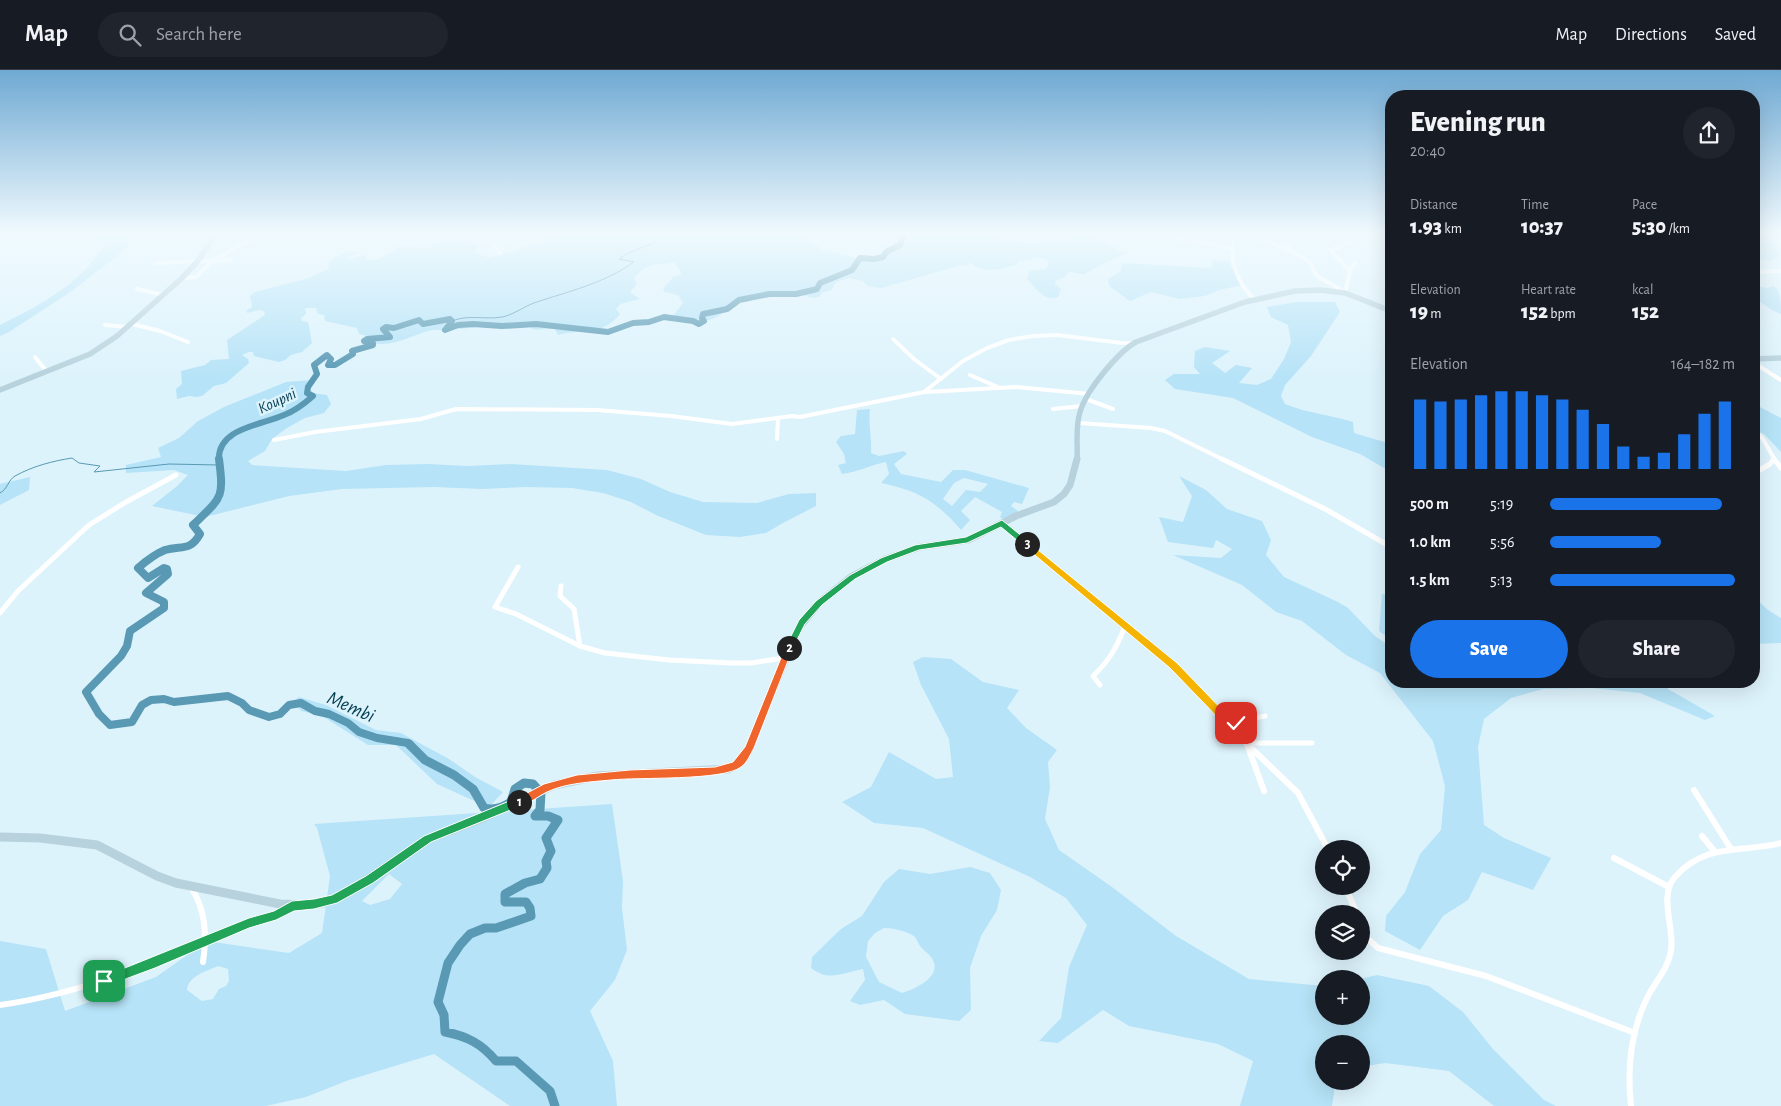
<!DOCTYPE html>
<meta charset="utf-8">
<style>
:root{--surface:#171b24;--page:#20242c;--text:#f1f3f6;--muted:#9ea1a6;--line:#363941;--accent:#1a73e8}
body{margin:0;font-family:"Alegreya Sans",sans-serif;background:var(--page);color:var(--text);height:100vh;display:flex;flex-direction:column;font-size:19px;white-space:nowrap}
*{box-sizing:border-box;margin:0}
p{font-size:16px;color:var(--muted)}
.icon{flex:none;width:28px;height:28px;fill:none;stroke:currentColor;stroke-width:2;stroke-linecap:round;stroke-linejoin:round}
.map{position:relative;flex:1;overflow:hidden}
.panel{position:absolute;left:1385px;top:20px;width:375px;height:598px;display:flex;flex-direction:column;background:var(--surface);border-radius:20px;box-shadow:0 5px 20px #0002}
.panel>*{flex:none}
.controls{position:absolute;left:1315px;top:770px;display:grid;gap:10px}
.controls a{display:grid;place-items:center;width:55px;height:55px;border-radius:50%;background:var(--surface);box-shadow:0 5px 20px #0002;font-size:25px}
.pin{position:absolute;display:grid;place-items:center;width:42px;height:42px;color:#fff;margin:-21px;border-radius:10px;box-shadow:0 2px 8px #0006}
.km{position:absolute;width:25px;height:25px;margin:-12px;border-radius:50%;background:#222;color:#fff;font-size:14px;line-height:25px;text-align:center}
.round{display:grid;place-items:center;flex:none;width:52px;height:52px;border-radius:26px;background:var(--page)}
.headline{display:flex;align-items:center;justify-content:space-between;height:85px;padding:0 25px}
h1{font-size:28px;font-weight:800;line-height:38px}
.stats{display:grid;grid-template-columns:repeat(3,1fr);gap:8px;height:85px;padding:5px 25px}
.stats div{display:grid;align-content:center}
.stats b{font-size:21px;font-weight:800}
.stats small{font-size:14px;font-weight:400}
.stats p{font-size:14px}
.chart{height:140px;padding:10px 25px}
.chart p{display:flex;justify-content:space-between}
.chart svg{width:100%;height:90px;margin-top:5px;stroke:var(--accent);stroke-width:6}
.action{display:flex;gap:10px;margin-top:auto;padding:10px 25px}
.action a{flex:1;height:58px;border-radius:30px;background:var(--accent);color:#fff;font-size:20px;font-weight:800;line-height:58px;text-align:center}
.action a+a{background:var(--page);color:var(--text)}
ul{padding:0 25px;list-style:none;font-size:16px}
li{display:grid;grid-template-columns:80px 60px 1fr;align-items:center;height:38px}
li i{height:12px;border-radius:6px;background:var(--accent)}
header{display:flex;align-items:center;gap:30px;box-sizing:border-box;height:70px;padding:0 25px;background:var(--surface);border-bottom:1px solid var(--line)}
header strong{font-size:24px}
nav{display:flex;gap:28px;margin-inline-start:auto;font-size:18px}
.search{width:350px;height:45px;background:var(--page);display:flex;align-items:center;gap:12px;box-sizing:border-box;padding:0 18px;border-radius:28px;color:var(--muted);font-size:19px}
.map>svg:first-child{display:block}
</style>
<header>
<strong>Map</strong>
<div class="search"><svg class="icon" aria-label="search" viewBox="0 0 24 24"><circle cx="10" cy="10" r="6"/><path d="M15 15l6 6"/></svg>Search here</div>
<nav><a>Map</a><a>Directions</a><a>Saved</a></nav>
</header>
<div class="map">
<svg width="1781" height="1036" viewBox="0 0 1781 1036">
<rect width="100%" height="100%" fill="#ddf3fc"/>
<g fill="#b6e3f7" fill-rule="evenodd">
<path d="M89,163H137L121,183L69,223L9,262L0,266V255C39,236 82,213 104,175Z"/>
<path d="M551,163H809L808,164L812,169L810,173L818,176L822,181L868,190L879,187L877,186L889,179L902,163H996C1010,173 1020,171 1037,172C1041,172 1045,170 1049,170C1058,170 1063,171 1072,168L1074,165C1095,158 1111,180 1129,184L1121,185L1086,203L1087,205L1071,202L1067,203L1065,207L1056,210L1055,214L1061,219L1058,227C1044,232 1035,217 1027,209L1030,201L1046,199L1049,192L1046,189L1039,188L1019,191L1018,194C1002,199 984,205 970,192L967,196L961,195L881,218L868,216L863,211L850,208L836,212L831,220L822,223L819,227C810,229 802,223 793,224C780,226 768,226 755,226C749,226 734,230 729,233C726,236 724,243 720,245C706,254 690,251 675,248L674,245L683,233L678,225L665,222L663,219L673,207L682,204L674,192C654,197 650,190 634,208L637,214L630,222L640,229L620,234L616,239L620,244C601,267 583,258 558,265L555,259C547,257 540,261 532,259L529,253L518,256L505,253L460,259C453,258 450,259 444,260C440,261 437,259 433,260C412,264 394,278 373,273L372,267L359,264L357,258L325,251L324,245L318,244L316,238H305L306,244L301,248L302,251L308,252L312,273L302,282L291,285L285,290L279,292L254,286L253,282H249L242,285L248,289L249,293L226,313L214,316L202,326L196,327L189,326L177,329L176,319L182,314L181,301L205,295L211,290L229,289L227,270L265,245L264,241L259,240L247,243L246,241L252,237L250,226L255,222L309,208C316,203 323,203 329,198L328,193C338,185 347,180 360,183L350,186L347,190L365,185L366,189C384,193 386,182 398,178C407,175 419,179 429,177C432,177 435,174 439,172C448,167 458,167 469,169L471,174L477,175L478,177L474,181L475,183L489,188L518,181L522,177L541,172Z"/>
<polygon points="1754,163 1774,163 1778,165 1772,168 1780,186 1771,190 1754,189"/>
<polygon points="1213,190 1229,192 1242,215 1219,220 1205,226 1180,229 1151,222 1130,231 1109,216 1108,209 1120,202 1123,193 1211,198"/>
<path d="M1754,216L1767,218L1774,216C1781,221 1781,233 1781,244L1772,240L1754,228Z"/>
<path d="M1297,232H1335L1340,242L1311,286L1285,315L1281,326L1285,334C1307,343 1330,345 1353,352L1354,363L1391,374V402L1360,384L1312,367L1233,328L1175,319L1165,310L1174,304H1200L1194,297L1195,281L1205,277L1230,281L1212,293L1225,303L1236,295L1252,298L1239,313L1257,315L1271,309L1284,289L1291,272L1288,255L1271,247L1267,237Z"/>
<polygon points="313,310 308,317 313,323 327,325 331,334 324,343 305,348 287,358 272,369 265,381 248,391 252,395 346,401 386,395 428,394 467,396 511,394 607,400 641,409 670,422 703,432 757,433 789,424 816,423 816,436 783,453 766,463 740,467 706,465 656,445 631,432 603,423 572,418 526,417 482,419 434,417 342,419 289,426 205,447 152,436 176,417 188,405 174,400 126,403 126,395 161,387 158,378 179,368 198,351 224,337 286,312"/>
<polygon points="1754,334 1781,348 1781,382 1764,364 1754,360"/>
<path d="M870,339C868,354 872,368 871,383L879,386L904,381L907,384L894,394L901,404L941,412L953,400H965L1029,418L1022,434L1014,432L1011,436L1018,441L1007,452L1000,447L1002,442L975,427L961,441L970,450L961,460C936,431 919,421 881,413L889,404L886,392C871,395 858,402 842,404L838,395L846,393L844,384L836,372L841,366L855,364L857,340ZM964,408L988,414L980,422L966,420L952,436L943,429L954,413Z"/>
<polygon points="1179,406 1206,420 1227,439 1262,451 1271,470 1266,485 1284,507 1338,532 1348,538 1375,566 1391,577 1391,611 1667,611 1668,619 1715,646 1705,650 1640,623 1591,618 1543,619 1511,628 1484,649 1478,677 1484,755 1504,768 1551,788 1533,820 1482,802 1468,830 1443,846 1420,880 1385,861 1386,846 1405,822 1420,784 1441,760 1445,716 1433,671 1380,603 1346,585 1302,551 1276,542 1242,515 1173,485 1221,488 1232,479 1216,470 1213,478 1168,472 1159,447 1183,452 1192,426"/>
<polygon points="30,407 29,420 0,435 0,414"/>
<polygon points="1382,524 1391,526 1391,570 1379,561"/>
<polygon points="1754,527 1768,540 1781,548 1781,573 1754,574"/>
<polygon points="923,587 951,589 983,612 1019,620 1007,638 1026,658 1057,680 1048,692 1050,717 1045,749 1059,780 1112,817 1176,866 1249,909 1324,916 1324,946 1361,946 1360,909 1377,905 1429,916 1463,942 1493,979 1544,1030 1556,1036 1494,1036 1449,1001 1385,993 1361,997 1361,974 1324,974 1324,1011 1336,1011 1332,1036 1240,1036 1253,991 1218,974 1129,956 1103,940 1058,973 1039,971 1061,948 1069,897 1087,855 1066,828 1030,807 923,758 874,753 842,732 871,717 889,682 936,709 953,707 949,669 921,615 913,592"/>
<polygon points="299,627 326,635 376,660 401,663 449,689 475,707 503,722 490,736 472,730 437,714 396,675 368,675 322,646 301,641 294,631"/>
<path d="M612,734L623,811L622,838L627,880L615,910L590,941L613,991L617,1036H510L434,984L349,1010L306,1027L266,1036H0V871L46,879L65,941L156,907L207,871L289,883L322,863L330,806L317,758L314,754ZM389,804L402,814L390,829L370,835L362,831ZM218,896L228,899L229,911L226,916L219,919L213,929L202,931L187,920C188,906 207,901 218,896Z"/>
<path d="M970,797L990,803L1001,820L997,840L981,866L970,898L971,940L959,951L905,944L884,930L860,935L850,931L865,910L863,899C842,903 829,912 811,898L812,887L841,859L862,846L884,812L899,799L930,804ZM884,858C894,858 906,861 914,866C917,869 918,873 920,876C923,880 928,883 931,887C945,906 915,919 902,923L879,912L866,887L868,871L875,863Z"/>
</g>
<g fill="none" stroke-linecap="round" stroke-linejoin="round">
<g stroke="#5999b4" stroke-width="1">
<path d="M452,251C469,244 484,250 502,247C513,245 523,237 534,233C569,221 603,214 634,192L619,189C634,177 653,178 665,163"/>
<path d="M0,423C8,419 8,410 15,406C33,396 53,391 72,388L79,393L100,396L94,402L169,394L219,395"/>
</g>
<path stroke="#5999b4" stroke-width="6" d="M219,390C217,358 262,355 284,345C295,341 304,334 313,326L307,323L308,317L317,304L314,295L327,285L331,289L328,295H335L353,284L352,281L373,275V273L364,271L367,269L390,267L383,259L386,257L394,258L419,250L423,254L450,249L452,251L445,260L458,255L473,254L502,256L536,254L608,262L633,253L649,252L664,247L693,251L699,254L704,251L702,248L703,244L727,239L739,230L769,224H796L817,219L820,213L852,200L860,188L874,189L883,187L886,182L900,175L905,163"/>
<path stroke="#5999b4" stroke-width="8" d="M219,389C224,429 222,427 193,455L200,464C190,482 181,475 165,480C155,484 146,491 138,498L148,508L164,498L167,499L168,504L146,523L164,532V538L130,561L127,576L121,586L86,622L99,644L110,655L132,652L142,635L151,630L164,629L174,632L228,626L242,633L249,640L269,647L280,644L289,635L301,633L315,641L329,644L348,653L359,662L377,668L408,673L411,676"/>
<path stroke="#5999b4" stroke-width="9" d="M409,674L425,690L454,705L473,719L484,738C494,741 502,738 511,732L515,719L524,713L533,714L541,723L540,740L535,746H548L558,750L546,768L551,781L546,791L547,798L540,809L525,813L505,824V832H526L530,838L531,846L496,858H485L470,864L460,875L448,893L438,932L444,945L445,962C467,966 482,974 496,991H516L550,1021L555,1036"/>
<g stroke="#fff" stroke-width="4">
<polyline points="489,163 486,166 500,183"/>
<polyline points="1116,163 1158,165 1231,178"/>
<polyline points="1220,163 1233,167"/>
<path d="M1234,163C1229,189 1236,212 1255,230"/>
<polyline points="1250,163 1302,187 1310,193 1317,206 1345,222"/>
<polyline points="1344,163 1350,173 1330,180 1350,201"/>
<polyline points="1283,172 1292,180"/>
<polyline points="214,190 261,163"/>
<polyline points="155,193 230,190"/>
<polyline points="1754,202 1781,201"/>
<polyline points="182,208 196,207 212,191"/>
<polyline points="137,219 163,225"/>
<polyline points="1345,223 1350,201 1355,193"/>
<polyline points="132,254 160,261 188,272"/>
<polyline points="105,255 128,257"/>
<polyline points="893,269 914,289 941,309"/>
<polyline points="35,287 47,302"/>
<polyline points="1754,293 1781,310"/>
<polyline points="970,305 1000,318"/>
<polyline points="926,322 1016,317 1090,324"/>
<polyline points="1086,329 1113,339"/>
<polyline points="1053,339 1082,336"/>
<polyline points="1079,353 1151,358 1165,361 1224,390"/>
<polyline points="1754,360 1763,369 1775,390"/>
<polyline points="777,369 778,348"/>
<polyline points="274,370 315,362 421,349 456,339 597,340 671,346 732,354 792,346 800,347 924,322 963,291 987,278 1009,270 1033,266 1057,265 1122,273 1135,273"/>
</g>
<g stroke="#fff" stroke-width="5">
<polyline points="1222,389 1327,440 1391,477"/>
<polyline points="1774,389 1781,398"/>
<polyline points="1758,401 1770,394 1774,389"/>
<polyline points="1002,453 1184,606 1248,676"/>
<polyline points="518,497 495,537 516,544 580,576 605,583 669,590 732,593 751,593 784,588 786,584"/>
<polyline points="561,516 560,526 574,539 580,576"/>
<polyline points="0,543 18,521 89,455 126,432 176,405"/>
<path d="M1100,615L1093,606C1109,591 1117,577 1125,556"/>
<polyline points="1229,653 1265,646"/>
<polyline points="1247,676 1246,673 1312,673"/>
</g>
<g stroke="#fff" stroke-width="6">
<polyline points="1247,674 1298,723 1328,779"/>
<polyline points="1247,674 1264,721"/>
<polyline points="1694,720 1731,779"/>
<polyline points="1702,766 1715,782"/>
<polyline points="1614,788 1669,817"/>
<polyline points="1345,816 1357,844"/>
<path d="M191,817C206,841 207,865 203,892"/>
<polyline points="1361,853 1367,868 1378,878 1486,906 1635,963"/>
<path d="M0,935C80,924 154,893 228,862C250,853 272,847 292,836"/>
<path d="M1631,1036C1627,1000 1631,961 1647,928C1655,912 1668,899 1671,881C1675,858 1658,826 1675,807C1706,772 1742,783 1781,773"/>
</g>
<g stroke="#b8d2dd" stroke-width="5.5">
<polyline points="1754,289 1781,288"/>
<polyline points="0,320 90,284 117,266 182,208 197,192 217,163"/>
<path d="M1077,390C1078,374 1075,358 1080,342C1086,321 1117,283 1136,272L1245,232L1295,221L1320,220L1345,223L1391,241"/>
</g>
<polyline stroke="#b8d2dd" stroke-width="7" points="750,676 799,558 822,530 852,506 885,489 920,477 968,470 1016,446 1054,432 1064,424 1070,415 1077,389"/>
<path stroke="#b8d2dd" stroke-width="9" d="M0,767L40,768L97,775L157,806L176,813L280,834L306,835L323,833L344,825L428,769L485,747L554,715L597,706L728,699C740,694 746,686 751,674"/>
</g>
<linearGradient id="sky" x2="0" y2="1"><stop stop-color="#6fa9d3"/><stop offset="0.53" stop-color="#f0fafe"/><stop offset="1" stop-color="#f0fafe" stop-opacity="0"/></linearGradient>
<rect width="1781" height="308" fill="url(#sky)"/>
<polygon fill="#22a559" stroke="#fff" points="519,727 524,732 523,735 431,772 373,813 337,833 314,839 294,841 276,850 249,858 155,898 104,917 100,915 99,911 100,908 249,848 274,841 292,831 314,829 332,825 366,806 424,766"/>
<path fill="#f0652b" stroke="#fff" d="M789,575L793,578L754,678C750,685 747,693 741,697C723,711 638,707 611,710C590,712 566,713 547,722C538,726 525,738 516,735V729L544,714L577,705L630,700L715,697L733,692L745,677L785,578Z"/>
<polygon fill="#22a559" stroke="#fff" points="1002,450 1029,472 1029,476 1024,476 1001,457 967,473 919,480 887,492 855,509 822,535 805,554 792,580 786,580 785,578 799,550 816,531 850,505 881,488 915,475 966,467"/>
<polygon fill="#f5b400" stroke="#fff" points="1027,471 1177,593 1231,649 1239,650 1239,656 1226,656 1170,598 1024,476 1024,472"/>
<g text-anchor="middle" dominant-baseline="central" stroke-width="5" stroke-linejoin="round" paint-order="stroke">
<g font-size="16" font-style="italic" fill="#064054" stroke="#ddf3fc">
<text transform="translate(277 331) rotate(-25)">Koupni</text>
</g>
<g font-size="20" font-style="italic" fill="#064054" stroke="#ddf3fc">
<text transform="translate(351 637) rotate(24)">Membi</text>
</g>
</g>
</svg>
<div class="controls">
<a><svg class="icon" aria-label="locate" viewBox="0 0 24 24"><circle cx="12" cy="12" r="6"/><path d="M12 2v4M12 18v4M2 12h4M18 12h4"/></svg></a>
<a><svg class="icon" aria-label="layers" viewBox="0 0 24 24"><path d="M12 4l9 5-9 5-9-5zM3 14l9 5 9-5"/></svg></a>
<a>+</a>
<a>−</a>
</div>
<div class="pin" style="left:104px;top:911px;background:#1e9e55"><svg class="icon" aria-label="arrive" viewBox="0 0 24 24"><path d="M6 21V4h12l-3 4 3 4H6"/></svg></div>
<div class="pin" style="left:1236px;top:653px;background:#d93025"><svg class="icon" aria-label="check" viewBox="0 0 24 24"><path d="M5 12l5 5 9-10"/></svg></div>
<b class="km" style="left:519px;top:732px">1</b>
<b class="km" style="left:789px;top:578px">2</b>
<b class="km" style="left:1027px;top:474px">3</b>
<section class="panel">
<div class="headline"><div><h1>Evening run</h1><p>20:40</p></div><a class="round"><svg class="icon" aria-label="share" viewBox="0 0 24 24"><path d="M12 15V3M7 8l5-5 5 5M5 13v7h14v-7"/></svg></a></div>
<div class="stats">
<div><p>Distance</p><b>1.93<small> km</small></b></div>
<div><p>Time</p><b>10:37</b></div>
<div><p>Pace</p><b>5:30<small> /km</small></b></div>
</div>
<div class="stats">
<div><p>Elevation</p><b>19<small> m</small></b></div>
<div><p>Heart rate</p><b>152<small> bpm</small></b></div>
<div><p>kcal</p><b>152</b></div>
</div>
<div class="chart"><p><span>Elevation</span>164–182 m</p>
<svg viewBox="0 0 160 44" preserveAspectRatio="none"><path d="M5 44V10M15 44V11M25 44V10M35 44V8M45 44V6M55 44V6M65 44V8M75 44V10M85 44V15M95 44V22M105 44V33M115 44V38M125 44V36M135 44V27M145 44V17M155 44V11"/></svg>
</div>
<ul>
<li><b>500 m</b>5:19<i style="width:93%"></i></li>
<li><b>1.0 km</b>5:56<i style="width:60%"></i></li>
<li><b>1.5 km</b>5:13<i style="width:100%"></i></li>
</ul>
<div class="action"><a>Save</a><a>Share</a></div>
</section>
</div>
